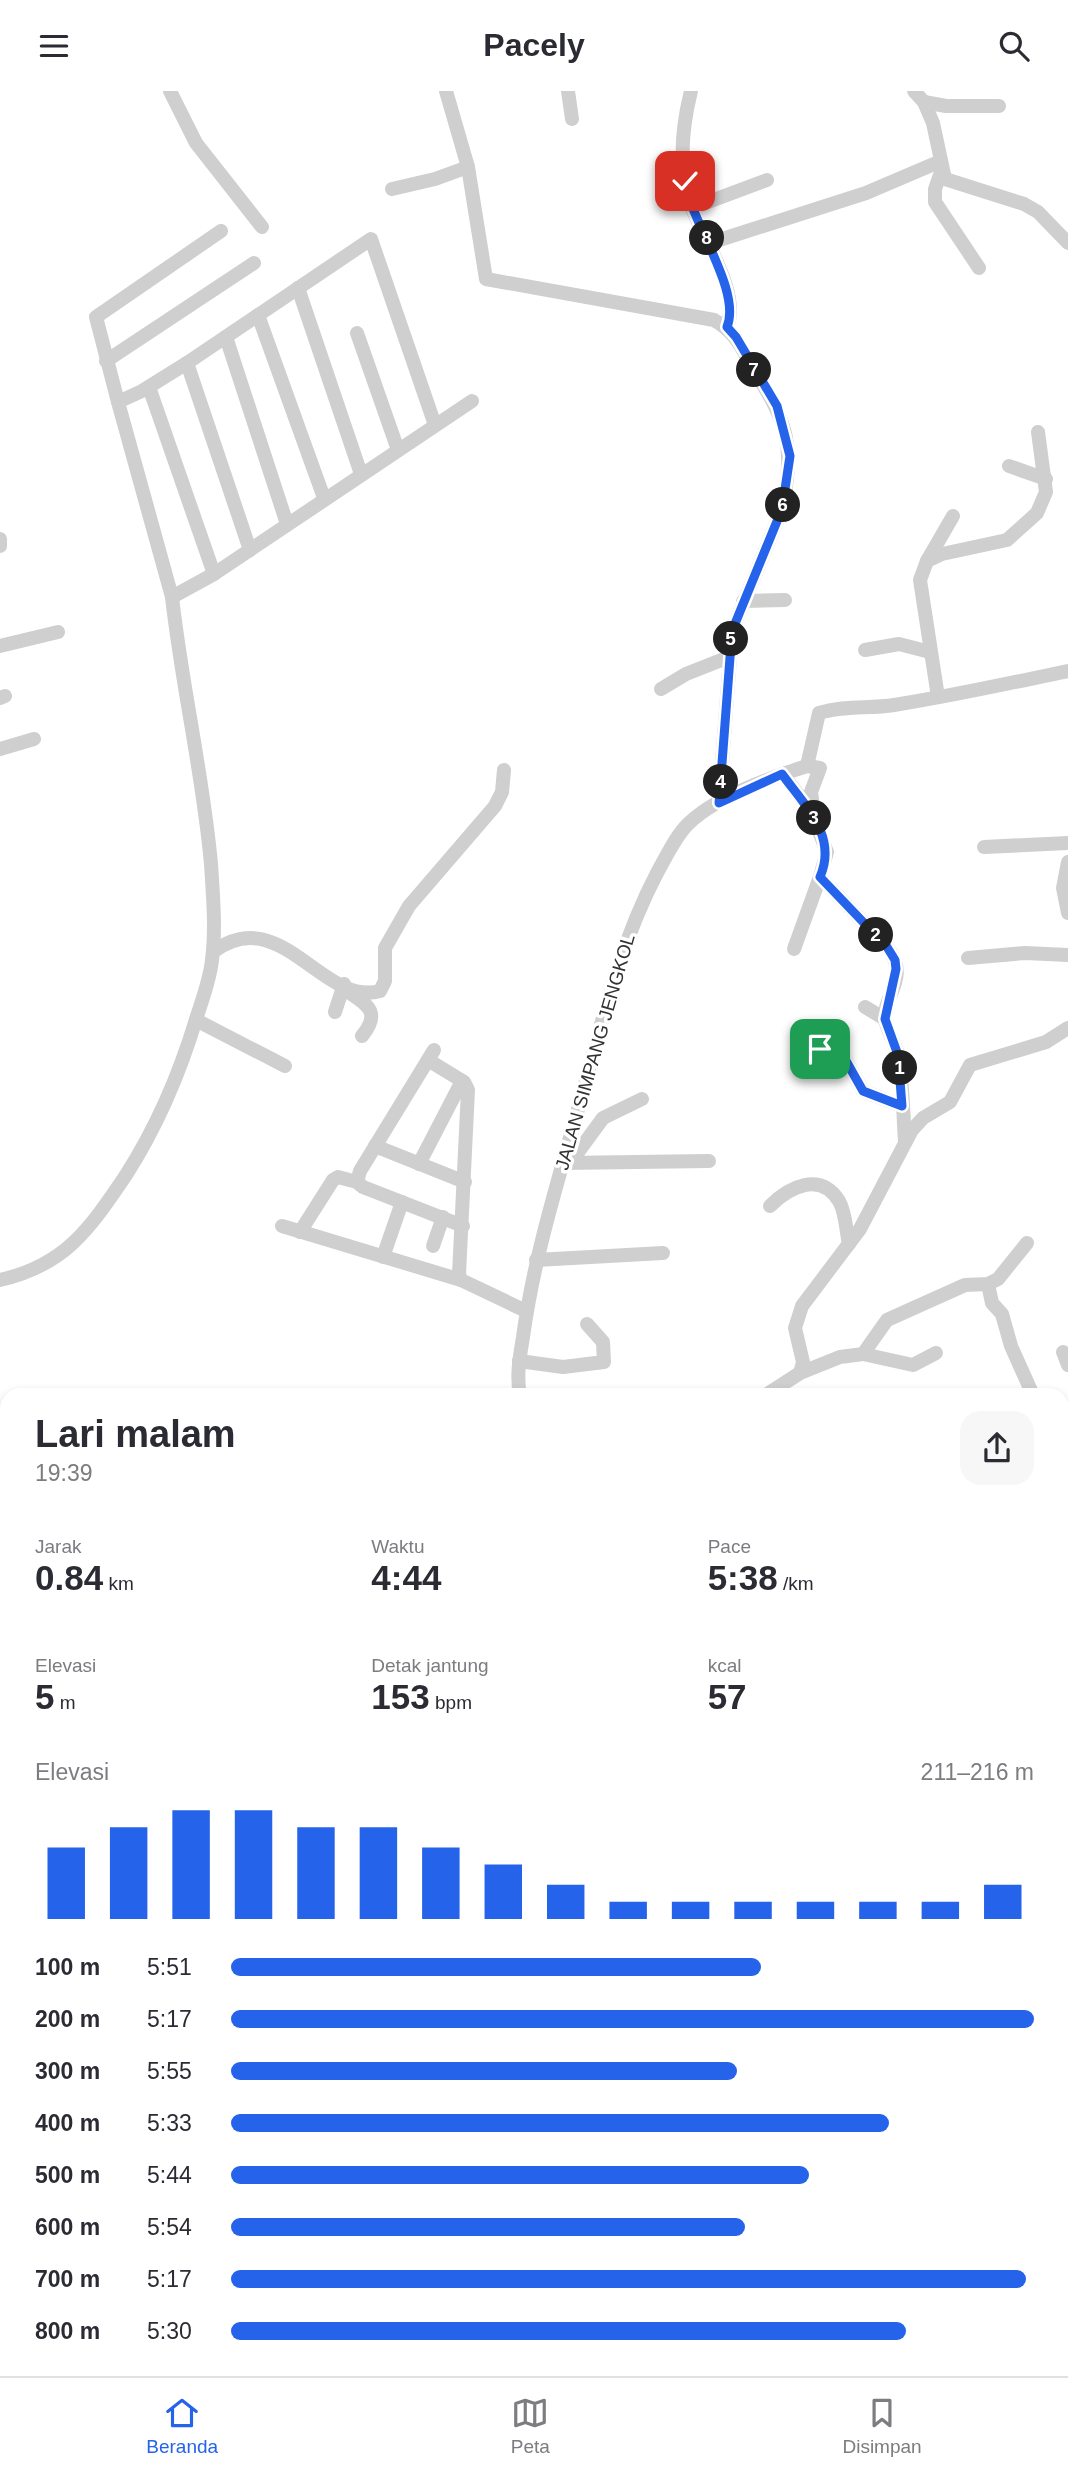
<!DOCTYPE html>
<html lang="id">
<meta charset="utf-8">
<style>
:root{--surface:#fff;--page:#f7f7f7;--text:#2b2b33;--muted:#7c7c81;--line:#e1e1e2;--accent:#2563eb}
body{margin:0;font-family:Helvetica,sans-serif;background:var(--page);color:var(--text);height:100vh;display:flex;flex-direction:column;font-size:26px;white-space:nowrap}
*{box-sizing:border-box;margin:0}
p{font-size:23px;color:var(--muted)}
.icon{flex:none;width:38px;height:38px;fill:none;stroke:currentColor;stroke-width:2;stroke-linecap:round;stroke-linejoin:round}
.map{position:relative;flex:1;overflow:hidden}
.panel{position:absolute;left:0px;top:1297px;width:1069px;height:989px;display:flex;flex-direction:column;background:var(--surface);border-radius:21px 21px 0 0;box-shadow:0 4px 10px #0003}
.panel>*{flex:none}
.pin{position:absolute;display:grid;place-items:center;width:60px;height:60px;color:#fff;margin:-30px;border-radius:14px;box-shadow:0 4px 10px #0006}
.km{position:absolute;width:35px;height:35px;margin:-18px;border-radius:50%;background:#222;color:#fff;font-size:19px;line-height:35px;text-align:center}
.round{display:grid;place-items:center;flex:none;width:74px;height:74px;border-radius:21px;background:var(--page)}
.overview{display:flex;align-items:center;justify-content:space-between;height:119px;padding:0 35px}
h1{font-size:38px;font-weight:700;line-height:52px}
.figures{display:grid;grid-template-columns:repeat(3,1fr);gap:10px;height:119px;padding:7px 35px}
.figures div{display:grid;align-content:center}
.figures b{font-size:35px;font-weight:700}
.figures small{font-size:19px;font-weight:400}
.figures p{font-size:19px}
.chart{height:196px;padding:14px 35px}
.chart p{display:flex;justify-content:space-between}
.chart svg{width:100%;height:126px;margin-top:7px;stroke:var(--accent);stroke-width:6}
ul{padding:0 35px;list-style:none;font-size:23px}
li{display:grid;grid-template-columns:112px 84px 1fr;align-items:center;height:52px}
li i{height:18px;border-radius:9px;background:var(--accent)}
header{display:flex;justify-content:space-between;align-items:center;height:91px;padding:0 35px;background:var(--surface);font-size:32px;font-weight:700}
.menu{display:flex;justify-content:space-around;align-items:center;height:98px;border-top:2px solid var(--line);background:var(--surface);font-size:19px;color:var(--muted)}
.menu a{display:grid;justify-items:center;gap:4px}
.menu .on{color:var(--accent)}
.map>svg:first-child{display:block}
</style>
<header><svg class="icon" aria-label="menu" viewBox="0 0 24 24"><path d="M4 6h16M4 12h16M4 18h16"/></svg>Pacely<svg class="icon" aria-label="search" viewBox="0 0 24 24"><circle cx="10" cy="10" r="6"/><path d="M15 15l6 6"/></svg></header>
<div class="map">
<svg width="1068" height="2285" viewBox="0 0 1068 2285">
<rect width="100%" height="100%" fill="#fff"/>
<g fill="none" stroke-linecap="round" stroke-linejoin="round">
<g stroke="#cfcfcf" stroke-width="14">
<polyline points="170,0 196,52 262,136"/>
<path d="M446,0L468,76L486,188L714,229C736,241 742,258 754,279C788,333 795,354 782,418L732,540L719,711"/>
<polyline points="568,0 572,28"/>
<path d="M691,0C683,32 679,69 687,102C696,139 742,198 727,236"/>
<polyline points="914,0 924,11 933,32 945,88 1024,113 1038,121 1068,152"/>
<polyline points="924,11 946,15 999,15"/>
<polyline points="941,81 935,98 935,111 979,177"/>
<polyline points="392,98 435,88 468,76"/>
<polyline points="692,117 767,89"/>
<polyline points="710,152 866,102 941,70"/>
<polyline points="298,197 361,383"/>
<polyline points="258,224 324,407"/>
<polyline points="357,242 398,359"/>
<polyline points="226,246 287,433"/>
<polyline points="106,270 254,172"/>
<polyline points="187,272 250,459"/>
<polyline points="149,296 214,483"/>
<polyline points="118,311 96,226 221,140"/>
<polyline points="1009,375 1046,388"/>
<polyline points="0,448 0,455"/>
<polyline points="927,470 953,425"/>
<polyline points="172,506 118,311 142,300 187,272 371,148 435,334"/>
<polyline points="743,510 785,509"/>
<polyline points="0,555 58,541"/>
<polyline points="865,559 899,553 930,561"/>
<polyline points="661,598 686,583 729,566"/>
<polyline points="938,606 920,489 927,470 942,463 1007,449 1037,422 1046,401 1038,341"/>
<polyline points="0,607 5,605"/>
<polyline points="0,658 34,648"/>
<path d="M807,675L819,622C844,614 869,618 894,614C952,605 1010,592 1068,580"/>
<polyline points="782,683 813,722"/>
<polyline points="984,756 1068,752"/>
<polyline points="1068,771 1063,797 1068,822"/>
<polyline points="794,858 820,786"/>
<path d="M213,861C281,810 322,916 380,900L385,890V857L409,815L495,715L502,701L504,679"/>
<polyline points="968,867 1025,862 1068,864"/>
<path d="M344,898C365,913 383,919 362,945"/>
<polyline points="865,916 885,928"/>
<polyline points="335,921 344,893"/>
<polyline points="196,929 285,975"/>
<polyline points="820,958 845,968 863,1000 902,1015"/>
<polyline points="434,959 360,1080 357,1091 363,1096 463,1135"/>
<polyline points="428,969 464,991 468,999 459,1183 461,1189 526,1220"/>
<polyline points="375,1055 465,1091"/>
<polyline points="563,1072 709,1070"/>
<polyline points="570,1072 603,1027 642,1008"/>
<polyline points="419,1073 462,990"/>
<path d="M770,1115C789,1096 820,1080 839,1110C846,1122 846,1140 849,1153"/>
<polyline points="282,1135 461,1189"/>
<polyline points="300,1141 333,1089 338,1086 357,1091"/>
<polyline points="433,1155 443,1126"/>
<polyline points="383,1166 402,1111"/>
<polyline points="536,1169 663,1162"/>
<path d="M0,1189C66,1174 90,1137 126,1084C158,1034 180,982 197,925C203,907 210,888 212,869C216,837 213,805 211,773C203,683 182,596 172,506L214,483L472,310"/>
<polyline points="988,1193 992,1212 1002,1223 1011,1255 1033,1304"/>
<polyline points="1063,1261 1068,1274"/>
<polyline points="863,1263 913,1274 936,1262"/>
<polyline points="519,1270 563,1276 604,1271 603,1251 587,1233"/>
<polyline points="800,1282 840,1266 863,1263 887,1229 965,1194 988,1193 998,1188 1027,1152"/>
<path d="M520,1304C516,1284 520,1265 523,1246C533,1172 555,1100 575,1029C599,945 616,860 657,782C666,766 675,746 688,733C715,706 772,686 807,675L820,677L811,701L815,730L827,761L820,786L887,856C911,887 883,904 885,928C887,939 895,952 898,964C903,992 903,1021 905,1050"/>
<polyline points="766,1304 800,1282 803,1271 795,1237 802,1215 860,1138 912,1039 923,1027 950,1011 970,974 1046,951 1068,937"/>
<polyline points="1062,1371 1068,1391"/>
<polyline points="1062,1480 1068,1479"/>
<polyline points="1062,1524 1068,1523"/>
<polyline points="1062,1547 1068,1542"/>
<polyline points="1062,1604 1068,1599"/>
<polyline points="0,1613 7,1607"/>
<polyline points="1062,1647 1068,1642"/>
<polyline points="0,1668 7,1662"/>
<polyline points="1062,1682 1068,1691"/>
<polyline points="0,1744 7,1755"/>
<polyline points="1062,1762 1068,1771"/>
<polyline points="0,1784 7,1794"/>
<polyline points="1062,1833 1068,1842"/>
<polyline points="0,1952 7,1944"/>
<polyline points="0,2140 7,2132"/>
<polyline points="0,2177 7,2183"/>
<polyline points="0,2213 7,2204"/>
<polyline points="1062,2251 1068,2251"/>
<polyline points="439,2278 449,2283 459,2281"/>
<polyline points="989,2278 991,2285"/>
<polyline points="1040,2278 1042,2285"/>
<polyline points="0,2282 7,2277"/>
<polyline points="101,2285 102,2281"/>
<polyline points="237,2285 248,2278"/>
<polyline points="608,2285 615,2278"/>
</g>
<g stroke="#aaa" stroke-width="18">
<polyline points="0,1922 7,1936"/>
<polyline points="275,2278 281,2285"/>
</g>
</g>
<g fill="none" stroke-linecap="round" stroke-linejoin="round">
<g stroke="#fff" stroke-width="14">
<path id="route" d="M685,90C690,130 742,199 727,236L736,246L777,315L790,365L782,418L732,540L719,712L782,683C805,715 838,745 820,786L887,856L895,869L896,878L885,928L898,964L902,1015L863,1000L845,968L820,958"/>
</g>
<use href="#route" stroke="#2563eb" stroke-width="9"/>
</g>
<g text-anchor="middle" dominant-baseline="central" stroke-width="7" stroke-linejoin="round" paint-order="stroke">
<g font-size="19" fill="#323232" stroke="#fff">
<text transform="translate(595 961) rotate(-74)">JALAN SIMPANG JENGKOL</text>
</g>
</g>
</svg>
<div class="pin" style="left:820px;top:958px;background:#1e9e55"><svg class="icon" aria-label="arrive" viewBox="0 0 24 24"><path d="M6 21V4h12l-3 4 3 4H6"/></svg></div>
<div class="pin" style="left:685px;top:90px;background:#d93025"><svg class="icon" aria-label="check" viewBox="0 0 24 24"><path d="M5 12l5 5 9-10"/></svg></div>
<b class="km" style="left:900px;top:977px">1</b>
<b class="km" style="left:876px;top:844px">2</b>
<b class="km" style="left:814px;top:727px">3</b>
<b class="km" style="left:721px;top:691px">4</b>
<b class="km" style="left:731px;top:548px">5</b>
<b class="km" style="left:783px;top:414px">6</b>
<b class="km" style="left:754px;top:279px">7</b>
<b class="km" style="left:707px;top:147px">8</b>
<section class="panel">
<div class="overview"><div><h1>Lari malam</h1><p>19:39</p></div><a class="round"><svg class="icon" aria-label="share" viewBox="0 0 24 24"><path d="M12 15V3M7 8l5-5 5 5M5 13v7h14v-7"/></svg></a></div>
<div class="figures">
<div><p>Jarak</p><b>0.84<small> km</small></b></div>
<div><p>Waktu</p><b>4:44</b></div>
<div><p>Pace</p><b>5:38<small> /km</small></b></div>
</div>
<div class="figures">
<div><p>Elevasi</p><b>5<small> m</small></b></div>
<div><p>Detak jantung</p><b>153<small> bpm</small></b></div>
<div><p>kcal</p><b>57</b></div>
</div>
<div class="chart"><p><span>Elevasi</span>211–216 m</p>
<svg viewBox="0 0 160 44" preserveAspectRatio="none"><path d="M5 44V19M15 44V12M25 44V6M35 44V6M45 44V12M55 44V12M65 44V19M75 44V25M85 44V32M95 44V38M105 44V38M115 44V38M125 44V38M135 44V38M145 44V38M155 44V32"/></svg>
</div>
<ul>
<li><b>100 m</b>5:51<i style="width:66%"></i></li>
<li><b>200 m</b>5:17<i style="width:100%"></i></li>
<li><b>300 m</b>5:55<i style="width:63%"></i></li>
<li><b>400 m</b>5:33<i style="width:82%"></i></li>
<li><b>500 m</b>5:44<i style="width:72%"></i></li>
<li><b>600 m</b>5:54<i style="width:64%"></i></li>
<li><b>700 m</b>5:17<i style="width:99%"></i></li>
<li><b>800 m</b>5:30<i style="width:84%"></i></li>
</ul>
</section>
</div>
<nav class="menu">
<a class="on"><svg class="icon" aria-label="home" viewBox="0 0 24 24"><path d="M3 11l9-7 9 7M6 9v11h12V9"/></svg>Beranda</a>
<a><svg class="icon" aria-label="map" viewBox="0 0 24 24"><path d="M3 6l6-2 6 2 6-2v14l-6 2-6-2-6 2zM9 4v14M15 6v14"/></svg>Peta</a>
<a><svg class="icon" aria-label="saved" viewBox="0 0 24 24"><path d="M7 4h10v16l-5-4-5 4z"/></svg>Disimpan</a>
</nav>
